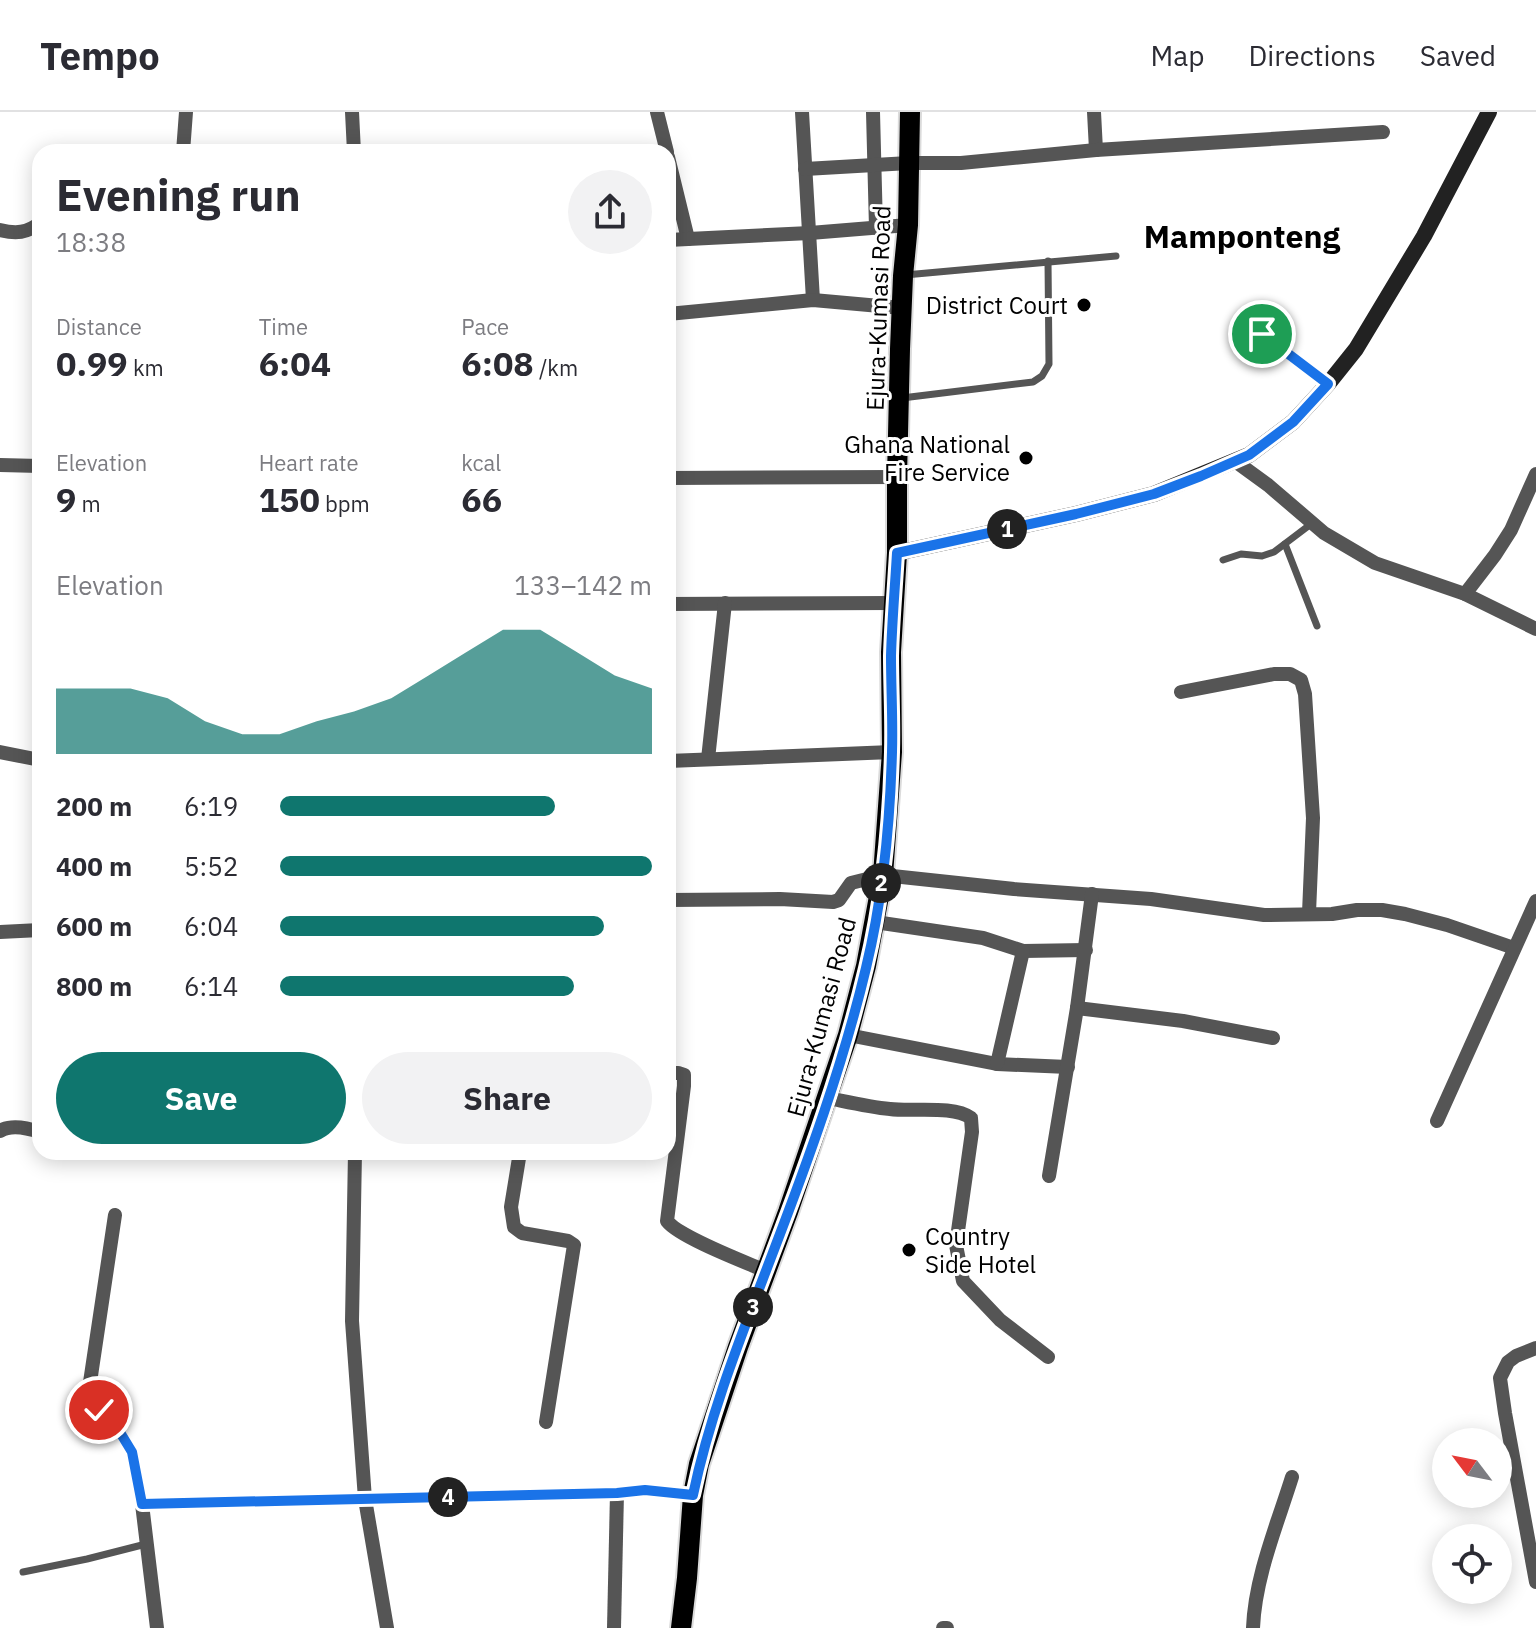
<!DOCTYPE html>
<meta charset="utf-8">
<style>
:root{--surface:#fff;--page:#f2f2f3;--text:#2b2b33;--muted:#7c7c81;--line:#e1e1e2;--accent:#0f766e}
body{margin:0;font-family:"IBM Plex Sans",sans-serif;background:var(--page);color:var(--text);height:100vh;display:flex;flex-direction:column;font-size:30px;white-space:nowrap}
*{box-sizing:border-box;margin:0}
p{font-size:26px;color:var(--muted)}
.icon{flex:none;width:44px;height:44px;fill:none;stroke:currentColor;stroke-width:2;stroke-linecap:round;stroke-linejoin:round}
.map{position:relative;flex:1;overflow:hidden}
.side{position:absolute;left:32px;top:32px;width:644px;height:1016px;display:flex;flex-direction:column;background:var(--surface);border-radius:24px;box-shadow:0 4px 20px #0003}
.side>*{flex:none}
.needle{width:52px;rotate:302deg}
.tools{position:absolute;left:1432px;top:1316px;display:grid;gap:16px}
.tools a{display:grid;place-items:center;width:80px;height:80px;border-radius:50%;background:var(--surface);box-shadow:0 4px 20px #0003;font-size:40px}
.pin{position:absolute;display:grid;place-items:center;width:68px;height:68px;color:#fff;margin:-34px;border:4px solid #fff;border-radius:50%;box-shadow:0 2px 8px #0007}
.km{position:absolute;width:40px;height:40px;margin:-20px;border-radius:50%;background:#222;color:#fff;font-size:22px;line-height:40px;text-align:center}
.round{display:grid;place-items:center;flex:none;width:84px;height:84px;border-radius:42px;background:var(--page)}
.headline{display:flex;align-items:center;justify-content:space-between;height:136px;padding:0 24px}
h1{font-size:44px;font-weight:700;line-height:60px}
.metrics{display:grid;grid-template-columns:repeat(3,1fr);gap:12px;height:136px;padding:8px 24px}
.metrics div{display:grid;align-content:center}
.metrics b{font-size:34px;font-weight:700}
.metrics small{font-size:22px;font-weight:400}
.metrics p{font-size:22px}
.chart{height:224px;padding:16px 24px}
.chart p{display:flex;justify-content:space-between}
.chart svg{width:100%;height:144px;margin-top:8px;fill:var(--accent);opacity:.7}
.button{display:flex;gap:16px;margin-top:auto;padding:16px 24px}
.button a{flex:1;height:92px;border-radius:48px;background:var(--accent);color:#fff;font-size:32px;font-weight:700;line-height:92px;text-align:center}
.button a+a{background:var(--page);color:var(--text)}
ul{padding:0 24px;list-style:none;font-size:26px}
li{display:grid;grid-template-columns:128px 96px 1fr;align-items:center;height:60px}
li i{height:20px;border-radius:10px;background:var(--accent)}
header{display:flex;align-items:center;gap:48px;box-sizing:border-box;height:112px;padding:0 40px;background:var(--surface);border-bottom:2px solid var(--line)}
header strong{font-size:38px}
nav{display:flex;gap:44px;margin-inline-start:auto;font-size:28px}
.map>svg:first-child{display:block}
</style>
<header>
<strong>Tempo</strong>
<nav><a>Map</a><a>Directions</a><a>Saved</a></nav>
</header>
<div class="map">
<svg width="1536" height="1516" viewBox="0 0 1536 1516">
<rect width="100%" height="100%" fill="#fff"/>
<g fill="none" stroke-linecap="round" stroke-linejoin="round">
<g stroke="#dbdbdb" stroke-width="24">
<polyline id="primary" points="681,1516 687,1466 693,1383 699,1352 738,1235 788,1100 848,923 866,854 883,763 892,640 891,540 897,441 897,365 900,237 903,164 908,113 910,0"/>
</g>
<g stroke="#555" stroke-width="7">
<polyline points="905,163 1116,144"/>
<polyline points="902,286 1033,270 1042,264 1049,252 1048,149"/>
<polyline points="1285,432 1317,514"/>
<polyline points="1223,448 1241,442 1262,444 1274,440 1311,412"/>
<polyline points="23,1460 87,1447 146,1432"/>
</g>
<g stroke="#555" stroke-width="14">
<polyline points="352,0 354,40"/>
<polyline points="657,0 667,40"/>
<polyline points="802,0 813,188"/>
<polyline points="873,0 876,116"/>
<polyline points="1094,0 1096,38"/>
<polyline points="183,40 186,0"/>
<polyline points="668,45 688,127"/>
<polyline points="805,57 909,51 961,51 1096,38 1383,20"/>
<path d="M0,118C16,122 27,121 40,111"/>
<polyline points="668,128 810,121 908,113"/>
<polyline points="668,202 813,188 902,196"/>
<polyline points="1254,203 1262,222 1328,272"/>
<polyline points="1235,349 1268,373 1324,421 1375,451 1465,482 1536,517"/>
<polyline points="0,353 40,354"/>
<polyline points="668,366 897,365"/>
<polyline points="1465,482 1495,443 1511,418 1536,362"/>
<polyline points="668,492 894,491"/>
<polyline points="1181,580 1274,562 1290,562 1301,568 1305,582 1313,706 1309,801"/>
<polyline points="0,640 40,648"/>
<polyline points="708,647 725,491"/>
<polyline points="668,649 892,640"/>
<polyline points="668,788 780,787 833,790 839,788 851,771 883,763 1014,777 1151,787 1264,803 1332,802 1357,798 1382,798 1405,802 1447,813 1514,836"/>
<polyline points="875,810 983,826 1023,839 1086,838"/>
<polyline points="0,820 40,818"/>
<polyline points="1077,896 1183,909 1273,926"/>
<polyline points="848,923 997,952 1068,955"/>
<polyline points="997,952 1023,839"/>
<path d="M668,961H678L684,963V974L667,1109C679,1125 745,1150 766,1159"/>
<path d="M828,986C848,990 869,995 890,997C913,1000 953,993 971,1006L972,1020L956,1133L963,1169L1000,1208L1048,1245"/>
<polyline points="1437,1009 1536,789"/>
<path d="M0,1019C11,1012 28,1016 40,1020"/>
<polyline points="355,1040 352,1209 365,1387 387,1516"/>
<polyline points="520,1040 511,1095 514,1115 522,1121 568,1129 574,1133 546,1310"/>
<polyline points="1049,1064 1077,896 1092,782"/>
<polyline points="115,1103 89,1277 99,1298 118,1317 132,1340 142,1392 157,1516"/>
<polyline points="1536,1236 1516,1244 1508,1250 1500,1266 1505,1301 1536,1470"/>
<polyline points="142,1392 617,1381 645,1378 693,1383"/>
<polyline points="614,1516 617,1381"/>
<polyline points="943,1516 947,1516"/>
<path d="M1253,1516C1255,1465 1277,1413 1292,1365"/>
</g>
<polyline stroke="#222" stroke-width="16" points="897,441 1076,402 1154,382 1249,343 1293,310 1328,272 1356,237 1424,124 1489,0"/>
<use href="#primary" stroke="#000" stroke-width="20"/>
</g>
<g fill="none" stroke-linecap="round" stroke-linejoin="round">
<g stroke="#fff" stroke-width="16">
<path id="route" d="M99,1298L118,1317L132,1340L142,1392L617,1381L645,1378L693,1383C710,1301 742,1222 772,1143C808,1049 843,953 866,856C883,786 890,712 892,640C893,608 891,576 891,544C892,509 895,475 897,441L1076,402L1154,382L1201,364L1249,343L1293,310L1328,272L1262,222"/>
</g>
<use href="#route" stroke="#1a73e8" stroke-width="10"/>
</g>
<g fill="#000" stroke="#fff" stroke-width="3">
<circle cx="1084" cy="193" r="8"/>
<circle cx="1026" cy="346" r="8"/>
<circle cx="909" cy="1138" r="8"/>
</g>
<g text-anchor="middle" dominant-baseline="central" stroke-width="6" stroke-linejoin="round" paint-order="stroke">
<g font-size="24" fill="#000" stroke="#fff" text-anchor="end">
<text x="1068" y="193">District Court</text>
<text x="1010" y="332">Ghana National<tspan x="1010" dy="28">Fire Service</tspan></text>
<text x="925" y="1124" text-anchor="start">Country<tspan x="925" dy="28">Side Hotel</tspan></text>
</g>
<g font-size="24" fill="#000" stroke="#fff">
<text transform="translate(878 196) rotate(-88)">Ejura-Kumasi Road</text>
<text transform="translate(821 905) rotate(-75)">Ejura-Kumasi Road</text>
</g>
<g font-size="32" font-weight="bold" fill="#000" stroke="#fff">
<text x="1242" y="124">Mamponteng</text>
</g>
</g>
</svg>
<div class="tools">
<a><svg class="needle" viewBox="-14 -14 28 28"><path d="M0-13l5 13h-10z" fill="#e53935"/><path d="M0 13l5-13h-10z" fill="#7c7c81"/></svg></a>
<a><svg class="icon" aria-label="locate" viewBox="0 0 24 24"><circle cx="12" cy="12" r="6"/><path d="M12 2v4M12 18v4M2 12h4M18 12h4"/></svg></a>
</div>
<div class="pin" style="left:1262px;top:222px;background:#1e9e55"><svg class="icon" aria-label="arrive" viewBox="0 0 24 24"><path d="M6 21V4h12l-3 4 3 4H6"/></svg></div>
<div class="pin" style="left:99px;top:1298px;background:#d93025"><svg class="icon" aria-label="check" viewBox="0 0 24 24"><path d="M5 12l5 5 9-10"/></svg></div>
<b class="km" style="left:1007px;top:417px">1</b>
<b class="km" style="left:881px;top:771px">2</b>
<b class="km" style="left:753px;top:1195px">3</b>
<b class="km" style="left:448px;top:1385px">4</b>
<section class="side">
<div class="headline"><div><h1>Evening run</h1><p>18:38</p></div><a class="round"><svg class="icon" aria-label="share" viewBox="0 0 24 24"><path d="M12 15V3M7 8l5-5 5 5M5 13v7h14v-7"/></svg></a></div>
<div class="metrics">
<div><p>Distance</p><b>0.99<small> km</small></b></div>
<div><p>Time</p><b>6:04</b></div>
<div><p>Pace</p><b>6:08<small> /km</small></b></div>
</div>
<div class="metrics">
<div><p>Elevation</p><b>9<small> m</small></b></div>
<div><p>Heart rate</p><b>150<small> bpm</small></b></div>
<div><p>kcal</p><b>66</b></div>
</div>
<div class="chart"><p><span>Elevation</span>133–142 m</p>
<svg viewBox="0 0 160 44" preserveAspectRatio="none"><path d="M0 44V24L10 24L20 24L30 27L40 34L50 38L60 38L70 34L80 31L90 27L100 20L110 13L120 6L130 6L140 13L150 20L160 24V44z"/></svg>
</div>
<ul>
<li><b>200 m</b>6:19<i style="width:74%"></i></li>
<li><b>400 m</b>5:52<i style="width:100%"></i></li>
<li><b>600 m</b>6:04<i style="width:87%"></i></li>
<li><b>800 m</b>6:14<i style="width:79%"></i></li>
</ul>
<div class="button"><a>Save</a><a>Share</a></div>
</section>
</div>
